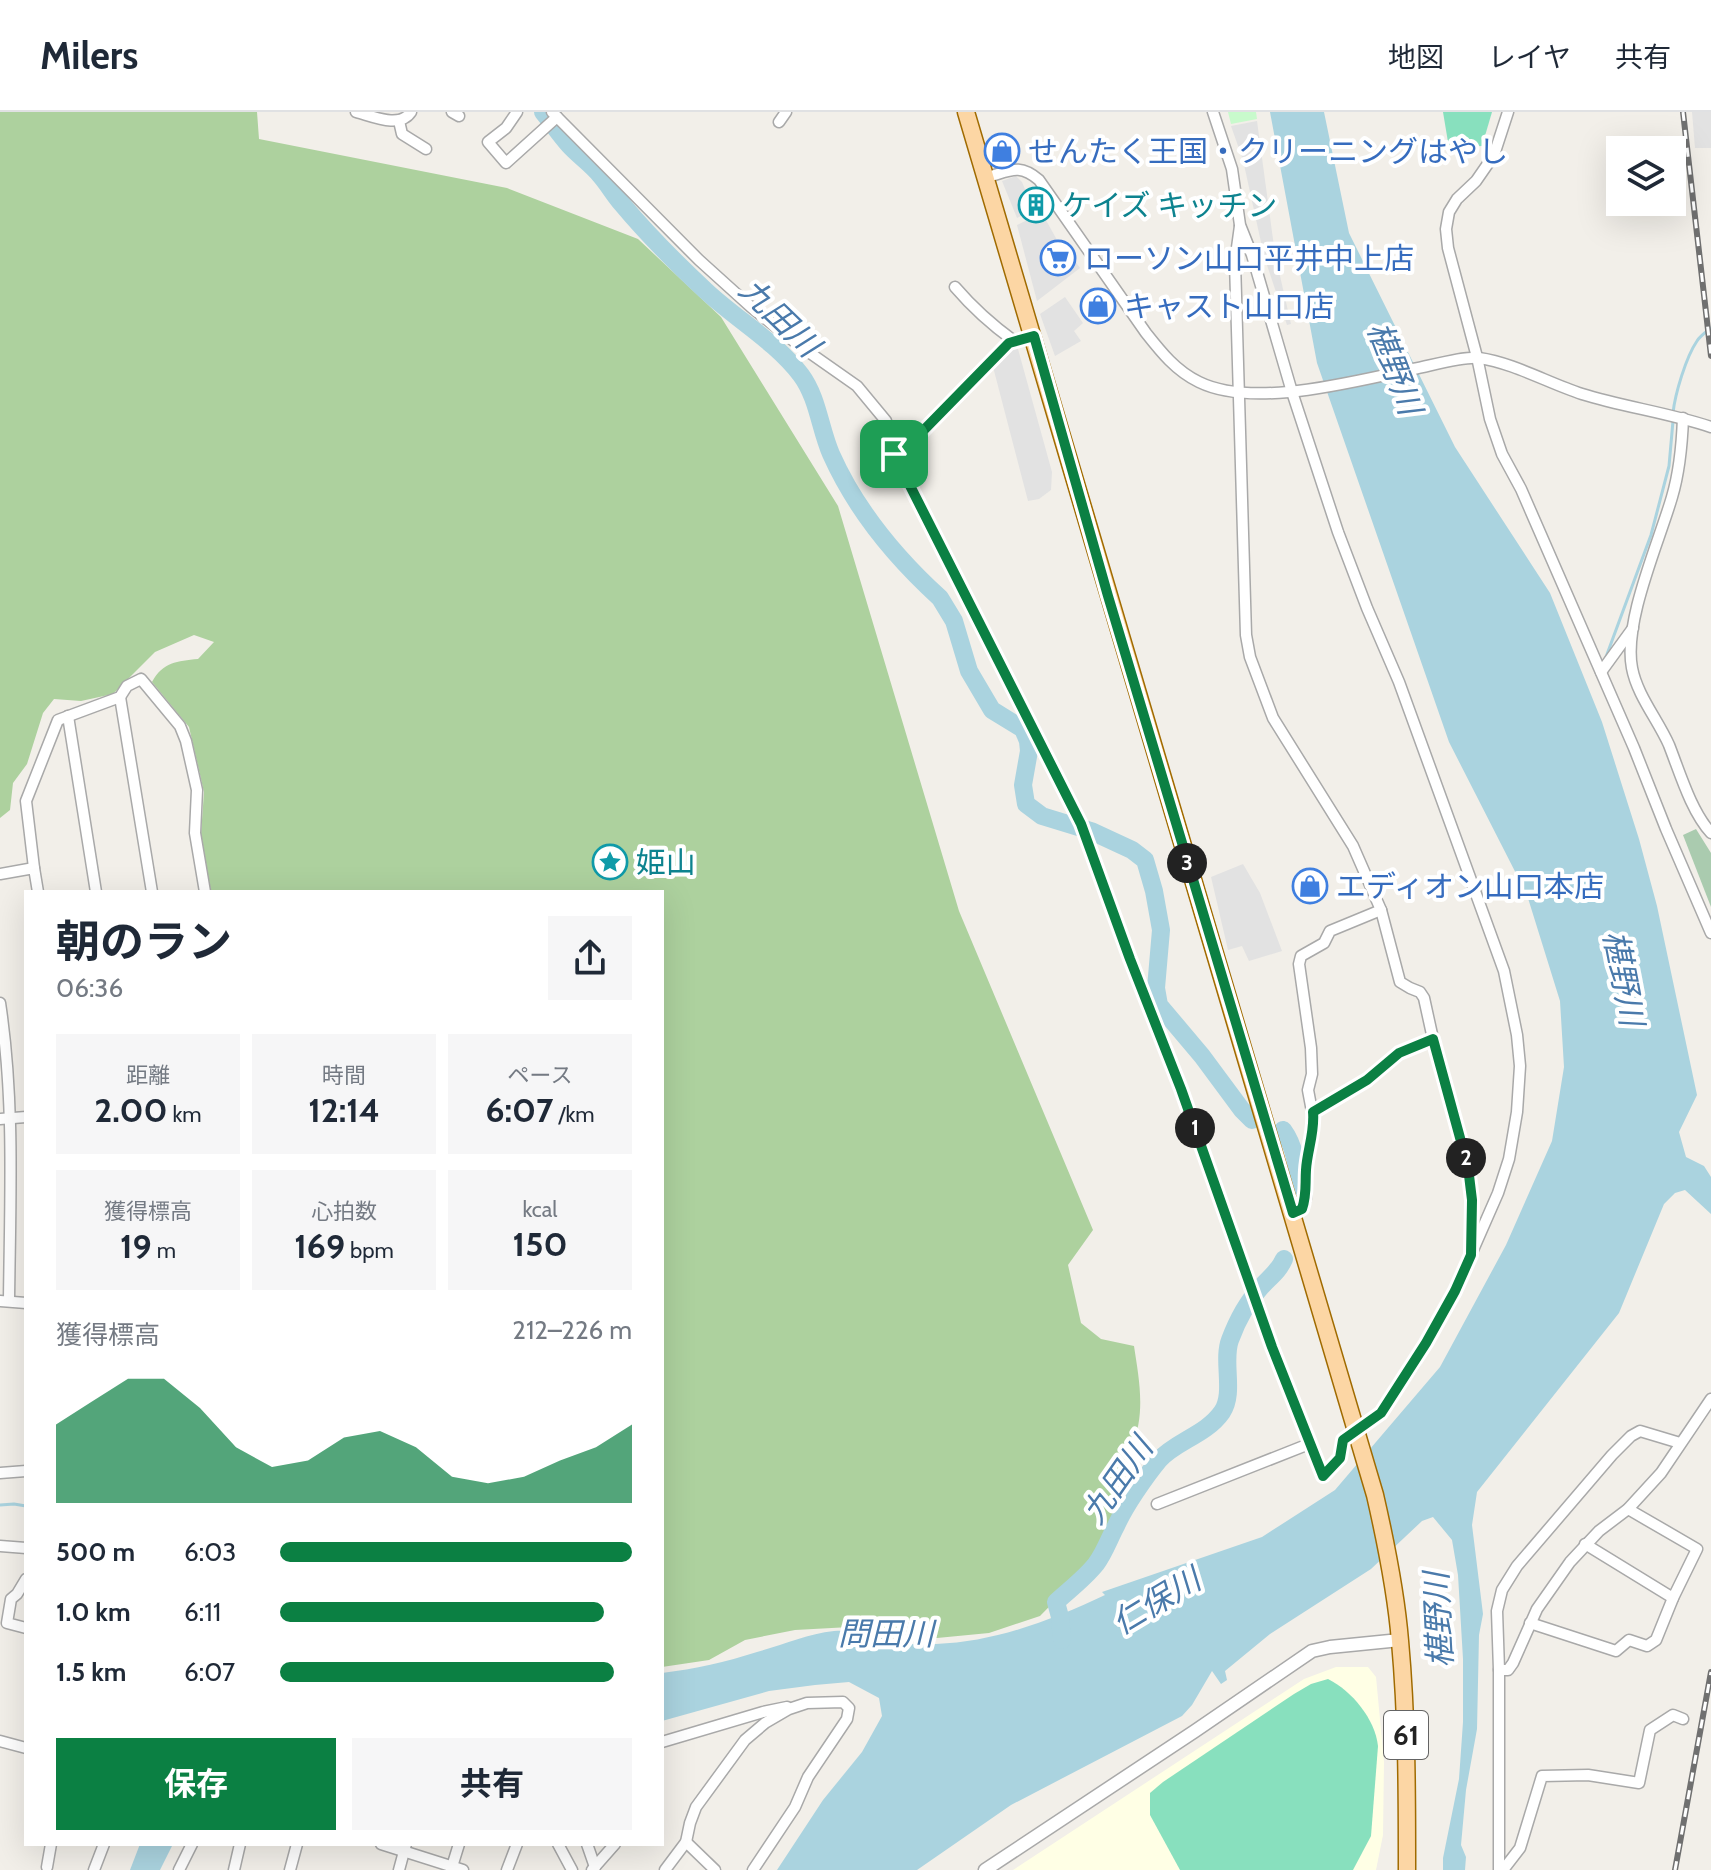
<!DOCTYPE html>
<html lang="ja">
<meta charset="utf-8">
<style>
:root{--surface:#fff;--page:#f6f6f7;--text:#1f2937;--muted:#747a83;--line:#e0e1e3;--accent:#0b8043}
body{margin:0;font-family:Cabin,"Noto Sans JP",sans-serif;background:var(--page);color:var(--text);height:100vh;display:flex;flex-direction:column;font-size:30px;white-space:nowrap}
*{box-sizing:border-box;margin:0}
p{font-size:26px;color:var(--muted)}
.icon{flex:none;width:44px;height:44px;fill:none;stroke:currentColor;stroke-width:2;stroke-linecap:round;stroke-linejoin:round}
.map{position:relative;flex:1;overflow:hidden}
.details{position:absolute;left:24px;top:778px;width:640px;height:956px;display:flex;flex-direction:column;background:var(--surface);border-radius:0px;box-shadow:0 8px 32px #0002}
.details>*{flex:none}
.controls{position:absolute;left:1606px;top:24px;display:grid;gap:16px}
.controls a{display:grid;place-items:center;width:80px;height:80px;border-radius:0px;background:var(--surface);box-shadow:0 8px 32px #0002;font-size:40px}
.pin{position:absolute;display:grid;place-items:center;width:68px;height:68px;color:#fff;margin:-34px;border-radius:16px;box-shadow:0 4px 12px #0006}
.km{position:absolute;width:40px;height:40px;margin:-20px;border-radius:50%;background:#222;color:#fff;font-size:22px;line-height:40px;text-align:center}
.round{display:grid;place-items:center;flex:none;width:84px;height:84px;border-radius:0px;background:var(--page)}
.overview{display:flex;align-items:center;justify-content:space-between;height:136px;padding:0 32px}
h1{font-size:44px;font-weight:700;line-height:60px}
.metrics{display:grid;grid-template-columns:repeat(3,1fr);gap:12px;height:136px;padding:8px 32px}
.metrics div{display:grid;align-content:center;border-radius:0px;background:var(--page);text-align:center}
.metrics b{font-size:34px;font-weight:700}
.metrics small{font-size:22px;font-weight:400}
.metrics p{font-size:22px}
.chart{height:224px;padding:16px 32px}
.chart p{display:flex;justify-content:space-between}
.chart svg{width:100%;height:144px;margin-top:8px;fill:var(--accent);opacity:.7}
.button{display:flex;gap:16px;margin-top:auto;padding:16px 32px}
.button a{flex:1;height:92px;border-radius:0px;background:var(--accent);color:#fff;font-size:32px;font-weight:700;line-height:92px;text-align:center}
.button a+a{background:var(--page);color:var(--text)}
ul{padding:0 32px;list-style:none;font-size:26px}
li{display:grid;grid-template-columns:128px 96px 1fr;align-items:center;height:60px}
li i{height:20px;border-radius:10px;background:var(--accent)}
header{display:flex;align-items:center;gap:48px;box-sizing:border-box;height:112px;padding:0 40px;background:var(--surface);border-bottom:2px solid var(--line)}
header strong{font-size:38px}
nav{display:flex;gap:44px;margin-inline-start:auto;font-size:28px}
.map>svg:first-child{display:block}
</style>
<header>
<strong>Milers</strong>
<nav><a>地図</a><a>レイヤ</a><a>共有</a></nav>
</header>
<div class="map">
<svg width="1711" height="1758" viewBox="0 0 1711 1758">
<rect width="100%" height="100%" fill="#f2efe9"/>
<polygon fill="#ffffe5" points="1336,1555 1368,1555 1376,1565 1384,1650 1383,1723 1376,1758 1013,1758 1304,1567"/>
<path fill="#add19e" d="M0,0H257L259,27L507,76L638,127L721,205L838,394L959,799L1093,1118L1068,1153L1081,1211L1101,1227L1134,1234C1139,1267 1146,1301 1132,1334C1126,1347 1118,1360 1112,1373L1117,1395L1094,1449L1040,1504L989,1521L937,1526L906,1525L850,1515L795,1518L745,1528L709,1548L662,1555V780H211L201,722L204,680L189,615L152,570C163,550 177,549 198,547L214,530L194,523L155,540L113,582L81,589L54,587L43,601L27,652L13,671L10,698L0,706Z"/>
<polygon fill="#aacbaf" points="1696,717 1711,741 1711,795 1683,723"/>
<polygon fill="#c8facc" points="1228,0 1256,0 1257,7 1231,12"/>
<g fill="#88e0be">
<polygon points="1443,0 1492,0 1482,34 1449,36"/>
<path d="M1328,1567C1352,1579 1375,1607 1378,1634L1371,1724L1353,1758H1180L1150,1703V1681L1163,1670L1294,1582L1311,1572Z"/>
</g>
<g fill="#e2e2e2">
<polygon points="1692,0 1711,0 1711,36 1695,36"/>
<polygon points="1257,9 1275,142 1291,212 1287,213 1264,144 1243,48 1231,14"/>
<polygon points="1016,64 1022,70 1029,87 1020,90 1025,102 1017,106 1002,69"/>
<polygon points="1042,101 1057,128 1043,134 1049,158 1052,162 1068,157 1075,149 1080,156 1037,189 1017,113"/>
<polygon points="1065,185 1083,211 1074,219 1081,229 1055,244 1040,202"/>
<polygon points="1010,233 1018,237 1052,360 1051,378 1039,387 1028,389 992,251"/>
<polygon points="1243,752 1260,781 1282,839 1249,849 1242,834 1228,838 1211,765"/>
</g>
<g fill="#aad3df">
<path d="M1270,0H1324L1349,121L1455,335L1550,481L1602,610L1639,727L1657,794L1697,983L1679,1020L1686,1045L1704,1054L1711,1065V1102L1685,1078L1675,1081L1664,1092L1619,1201L1477,1380L1472,1413L1483,1502L1479,1523L1477,1617L1466,1678L1461,1733L1466,1745L1465,1758H1443V1746L1459,1667L1463,1610V1547L1458,1463L1452,1428L1433,1405L1422,1409L1371,1457L1270,1522L1225,1559L1227,1568L1221,1572L1212,1559L1192,1593L1182,1604L1011,1693L917,1758H777L823,1688L862,1640L882,1604L879,1586L849,1570L815,1573L769,1579L662,1609V1561C695,1557 726,1550 757,1540C783,1533 807,1522 834,1519C863,1517 884,1529 912,1532C919,1533 928,1532 936,1532C995,1530 1052,1508 1105,1483L1102,1480L1262,1425L1335,1378L1440,1255L1506,1133L1552,1029L1564,955L1560,889L1527,783L1449,630L1317,251Z"/>
<polygon points="140,1732 173,1732 160,1758 130,1758"/>
</g>
<g fill="none" stroke-linecap="round" stroke-linejoin="round">
<g stroke="#aad3df" stroke-width="3">
<path d="M1673,301C1675,282 1686,245 1697,229C1700,224 1706,220 1711,216"/>
<polyline points="1606,545 1651,423 1669,354 1673,309"/>
<polyline points="0,1393 14,1392 26,1394"/>
</g>
<g stroke="#aad3df" stroke-width="18">
<path d="M543,0C552,11 560,23 569,33C579,44 591,52 600,63C608,72 614,83 622,92C647,122 677,152 706,179C737,208 775,229 801,263C818,286 820,317 831,342C856,398 896,446 940,486L954,509L969,559L992,598L1023,617L1028,629L1029,639L1023,673L1026,692L1042,704L1091,719L1132,738L1145,748L1154,779L1161,818L1156,876L1159,893L1202,944L1242,998L1252,1008"/>
<path d="M1283,1018C1295,1034 1297,1055 1299,1074"/>
<path d="M1062,1528L1060,1505L1056,1490C1069,1478 1085,1466 1096,1452C1105,1440 1109,1427 1116,1414C1125,1394 1145,1365 1159,1348C1176,1329 1206,1323 1222,1300C1235,1281 1222,1249 1230,1228C1237,1209 1248,1189 1261,1175C1270,1165 1279,1159 1284,1147"/>
</g>
<g stroke="#a9a9a9" stroke-width="13">
<g id="minor">
<path d="M356,0C372,4 400,17 411,0"/>
<polyline points="452,0 459,4"/>
<polyline points="517,0 506,16 488,30 506,51 557,5"/>
<polyline points="552,0 699,148 751,195 800,234 857,274 886,309 894,342 1081,712 1130,847 1181,977 1272,1235 1323,1364 1340,1346 1343,1328 1381,1301 1414,1252 1455,1179 1498,1081 1509,1047 1517,1000 1520,954 1517,923 1504,859 1399,570 1367,496 1338,420 1292,280 1252,143 1240,113 1232,57 1213,0"/>
<polyline points="1508,0 1494,43 1476,69 1457,87 1449,100 1446,117 1448,136 1477,245 1490,307 1502,342 1521,377 1634,636 1666,717 1711,821"/>
<polyline points="399,9 402,22 426,37"/>
<polyline points="779,10 786,0"/>
<path d="M987,65C1010,59 1019,51 1039,68L1146,221C1161,240 1176,259 1199,270C1254,297 1354,269 1413,257C1430,254 1463,244 1479,246C1514,251 1548,271 1582,282C1624,295 1669,301 1711,315"/>
<polyline points="1240,114 1235,150 1246,523 1250,545 1273,606 1353,734 1381,798 1400,870 1410,876 1420,880 1424,886 1433,927 1468,1055 1472,1088 1471,1137"/>
<path d="M955,175C973,196 992,213 1014,229"/>
<path d="M1683,306C1682,333 1680,358 1672,385C1659,430 1623,510 1632,556C1637,583 1658,608 1669,633C1680,661 1691,699 1711,721"/>
<polyline points="894,342 917,325 1009,231 1034,224"/>
<polyline points="1601,560 1633,516"/>
<polyline points="120,585 152,780"/>
<polyline points="68,604 96,780"/>
<polyline points="34,756 26,689 58,608 120,585 127,574 141,567 180,614 186,629 197,678 195,721 205,780"/>
<polyline points="0,762 34,756 38,780"/>
<path d="M0,891C15,990 10,1090 9,1189"/>
<polyline points="1313,1000 1367,968 1399,941 1433,927"/>
<polyline points="0,1007 26,1005"/>
<polyline points="1293,1101 1302,1097 1306,1086 1306,1060 1314,1010 1308,978 1312,962 1311,936 1299,852 1301,844 1324,831 1330,819 1381,798"/>
<polyline points="0,1189 26,1191"/>
<polyline points="0,1361 26,1359"/>
<polyline points="1157,1392 1309,1332"/>
<polyline points="1585,1432 1673,1486"/>
<polyline points="0,1434 26,1436"/>
<polyline points="26,1467 17,1482 11,1487 7,1511 26,1516"/>
<polyline points="1530,1511 1616,1539 1629,1528 1647,1534 1656,1528 1673,1486 1697,1437 1628,1397"/>
<polyline points="1499,1558 1508,1558 1513,1551 1537,1497 1570,1450 1599,1419 1628,1397 1661,1361 1711,1287"/>
<polyline points="0,1629 26,1636"/>
<polyline points="662,1630 763,1600 787,1595"/>
<polyline points="686,1730 715,1758"/>
<polyline points="381,1732 463,1758"/>
<polyline points="558,1732 572,1758"/>
<polyline points="587,1732 595,1755"/>
<polyline points="47,1755 51,1732"/>
<polyline points="94,1758 104,1732"/>
<polyline points="179,1758 192,1732"/>
<polyline points="234,1758 240,1732"/>
<polyline points="290,1758 297,1732"/>
<polyline points="399,1758 406,1732"/>
<polyline points="451,1758 459,1732"/>
<polyline points="507,1758 517,1732"/>
<polyline points="592,1758 615,1732"/>
<polyline points="665,1758 686,1730 690,1711 696,1695 745,1628 765,1611 789,1597 807,1591 843,1590 849,1596 847,1607 808,1665 795,1695 753,1758"/>
<polyline points="1499,1758 1499,1558 1497,1499 1502,1478 1517,1454 1612,1343 1631,1324 1640,1319 1680,1331"/>
<polyline points="1503,1758 1520,1736 1542,1664 1588,1663 1639,1671 1650,1618 1673,1603 1683,1607"/>
</g>
</g>
<g stroke="#a9a9a9" stroke-width="15">
<polyline id="tertiary" points="985,1758 1195,1619 1312,1539 1330,1535 1400,1528"/>
</g>
<g stroke="#a06b00" stroke-width="19">
<path id="primary" d="M966,0L1375,1383C1386,1431 1396,1480 1400,1529C1407,1606 1407,1682 1407,1758"/>
</g>
<use href="#minor" stroke="#fff" stroke-width="10"/>
<use href="#tertiary" stroke="#fff" stroke-width="12"/>
<use href="#primary" stroke="#fcd6a4" stroke-width="16"/>
<g stroke="#707070" stroke-width="6">
<g id="rail">
<polyline points="1683,0 1711,244"/>
<polyline points="1675,1758 1711,1560"/>
</g>
</g>
<use href="#rail" stroke="#fff" stroke-width="3" stroke-dasharray="9" stroke-linecap="butt"/>
</g>
<g fill="none" stroke-linecap="round" stroke-linejoin="round">
<g stroke="#fff" stroke-width="16">
<path id="route" d="M1034,224L1108,484L1293,1101L1302,1097C1307,1082 1305,1073 1306,1058C1307,1039 1315,1020 1313,1000L1367,968L1399,941L1433,927L1468,1055L1472,1088L1471,1143L1455,1179L1426,1231L1381,1301L1343,1328L1340,1346L1323,1364L1272,1235L1181,977L1130,847L1081,712L894,342L917,325L1009,231Z"/>
</g>
<use href="#route" stroke="#0b8043" stroke-width="10"/>
</g>
<defs>
<g id="shop-ring" transform="scale(1.8)"><circle r="9.5" fill="#fff" stroke="#3f7fe0" stroke-width="1.5"/><path d="M-5-2.5h2.3a2.7 3.5 0 0 1 5.4 0H5L5.5 6h-11ZM-1.5-2.5h3a1.5 2.3 0 0 0-3 0Z" fill="#3f7fe0"/></g>
<g id="building-ring" transform="scale(1.8)"><circle r="9.5" fill="#fff" stroke="#0f9aa8" stroke-width="1.5"/><path d="M-4-6H4V6H1V3H-1V6H-4ZM-2.5-4.3h1.7v1.8h-1.7ZM.8-4.3h1.7v1.8H.8ZM-2.5-1h1.7V.8h-1.7ZM.8-1h1.7V.8H.8Z" fill="#0f9aa8"/></g>
<g id="supermarket-ring" transform="scale(1.8)"><circle r="9.5" fill="#fff" stroke="#3f7fe0" stroke-width="1.5"/><path d="M-6-5.5h2.5l.6 2H6L4.5 2H-2.5L-4.4-4H-6ZM-1.5 3.2a1.3 1.3 0 1 0 .1 0ZM3 3.2a1.3 1.3 0 1 0 .1 0Z" fill="#3f7fe0"/></g>
<g id="sight-ring" transform="scale(1.8)"><circle r="9.5" fill="#fff" stroke="#0f9aa8" stroke-width="1.5"/><path d="M0-6L1.8-2.2L6-1.7L2.9 1.2L3.7 5.4L0 3.3L-3.7 5.4L-2.9 1.2L-6-1.7L-1.8-2.2Z" fill="#0f9aa8"/></g>
</defs>
<g fill-rule="evenodd">
<use href="#shop-ring" x="1002" y="39"/>
<use href="#building-ring" x="1036" y="93"/>
<use href="#supermarket-ring" x="1058" y="146"/>
<use href="#shop-ring" x="1098" y="194"/>
<use href="#sight-ring" x="610" y="750"/>
<use href="#shop-ring" x="1310" y="774"/>
</g>
<g text-anchor="middle" dominant-baseline="central" stroke-width="8" stroke-linejoin="round" paint-order="stroke">
<rect fill="#fff" stroke="#646464" stroke-width="2" x="1384" y="1599" width="44" height="48" rx="6"/>
<g font-size="28" font-weight="bold" fill="#222">
<text x="1406" y="1623">61</text>
</g>
<g font-size="30" fill="#366cbe" stroke="#fff" text-anchor="start">
<text x="1028" y="39">せんたく王国・クリーニングはやし</text>
<text x="1084" y="146">ローソン山口平井中上店</text>
<text x="1124" y="194">キャスト山口店</text>
<text x="1336" y="774">エディオン山口本店</text>
</g>
<g font-size="30" fill="#0d838f" stroke="#fff" text-anchor="start">
<text x="1062" y="93">ケイズ キッチン</text>
<text x="636" y="750">姫山</text>
</g>
<g font-size="32" font-style="italic" fill="#4a7aab" stroke="#fff">
<text transform="translate(780 205) rotate(44)">九田川</text>
<text transform="translate(1395 256) rotate(69)">椹野川</text>
<text transform="translate(1624 866) rotate(79)">椹野川</text>
<text transform="translate(1117 1368) rotate(-55)">九田川</text>
<text transform="translate(1156 1489) rotate(-31)">仁保川</text>
<text transform="translate(1438 1508) rotate(-93)">椹野川</text>
<text x="886" y="1521">問田川</text>
</g>
</g>
</svg>
<div class="controls">
<a><svg class="icon" aria-label="layers" viewBox="0 0 24 24"><path d="M12 4l9 5-9 5-9-5zM3 14l9 5 9-5"/></svg></a>
</div>
<div class="pin" style="left:894px;top:342px;background:#1e9e55"><svg class="icon" aria-label="arrive" viewBox="0 0 24 24"><path d="M6 21V4h12l-3 4 3 4H6"/></svg></div>
<b class="km" style="left:1195px;top:1016px">1</b>
<b class="km" style="left:1466px;top:1046px">2</b>
<b class="km" style="left:1187px;top:751px">3</b>
<section class="details">
<div class="overview"><div><h1>朝のラン</h1><p>06:36</p></div><a class="round"><svg class="icon" aria-label="share" viewBox="0 0 24 24"><path d="M12 15V3M7 8l5-5 5 5M5 13v7h14v-7"/></svg></a></div>
<div class="metrics">
<div><p>距離</p><b>2.00<small> km</small></b></div>
<div><p>時間</p><b>12:14</b></div>
<div><p>ペース</p><b>6:07<small> /km</small></b></div>
</div>
<div class="metrics">
<div><p>獲得標高</p><b>19<small> m</small></b></div>
<div><p>心拍数</p><b>169<small> bpm</small></b></div>
<div><p>kcal</p><b>150</b></div>
</div>
<div class="chart"><p><span>獲得標高</span>212–226 m</p>
<svg viewBox="0 0 160 44" preserveAspectRatio="none"><path d="M0 44V20L10 13L20 6L30 6L40 15L50 27L60 33L70 31L80 24L90 22L100 27L110 36L120 38L130 36L140 31L150 27L160 20V44z"/></svg>
</div>
<ul>
<li><b>500 m</b>6:03<i style="width:100%"></i></li>
<li><b>1.0 km</b>6:11<i style="width:92%"></i></li>
<li><b>1.5 km</b>6:07<i style="width:95%"></i></li>
</ul>
<div class="button"><a>保存</a><a>共有</a></div>
</section>
</div>
